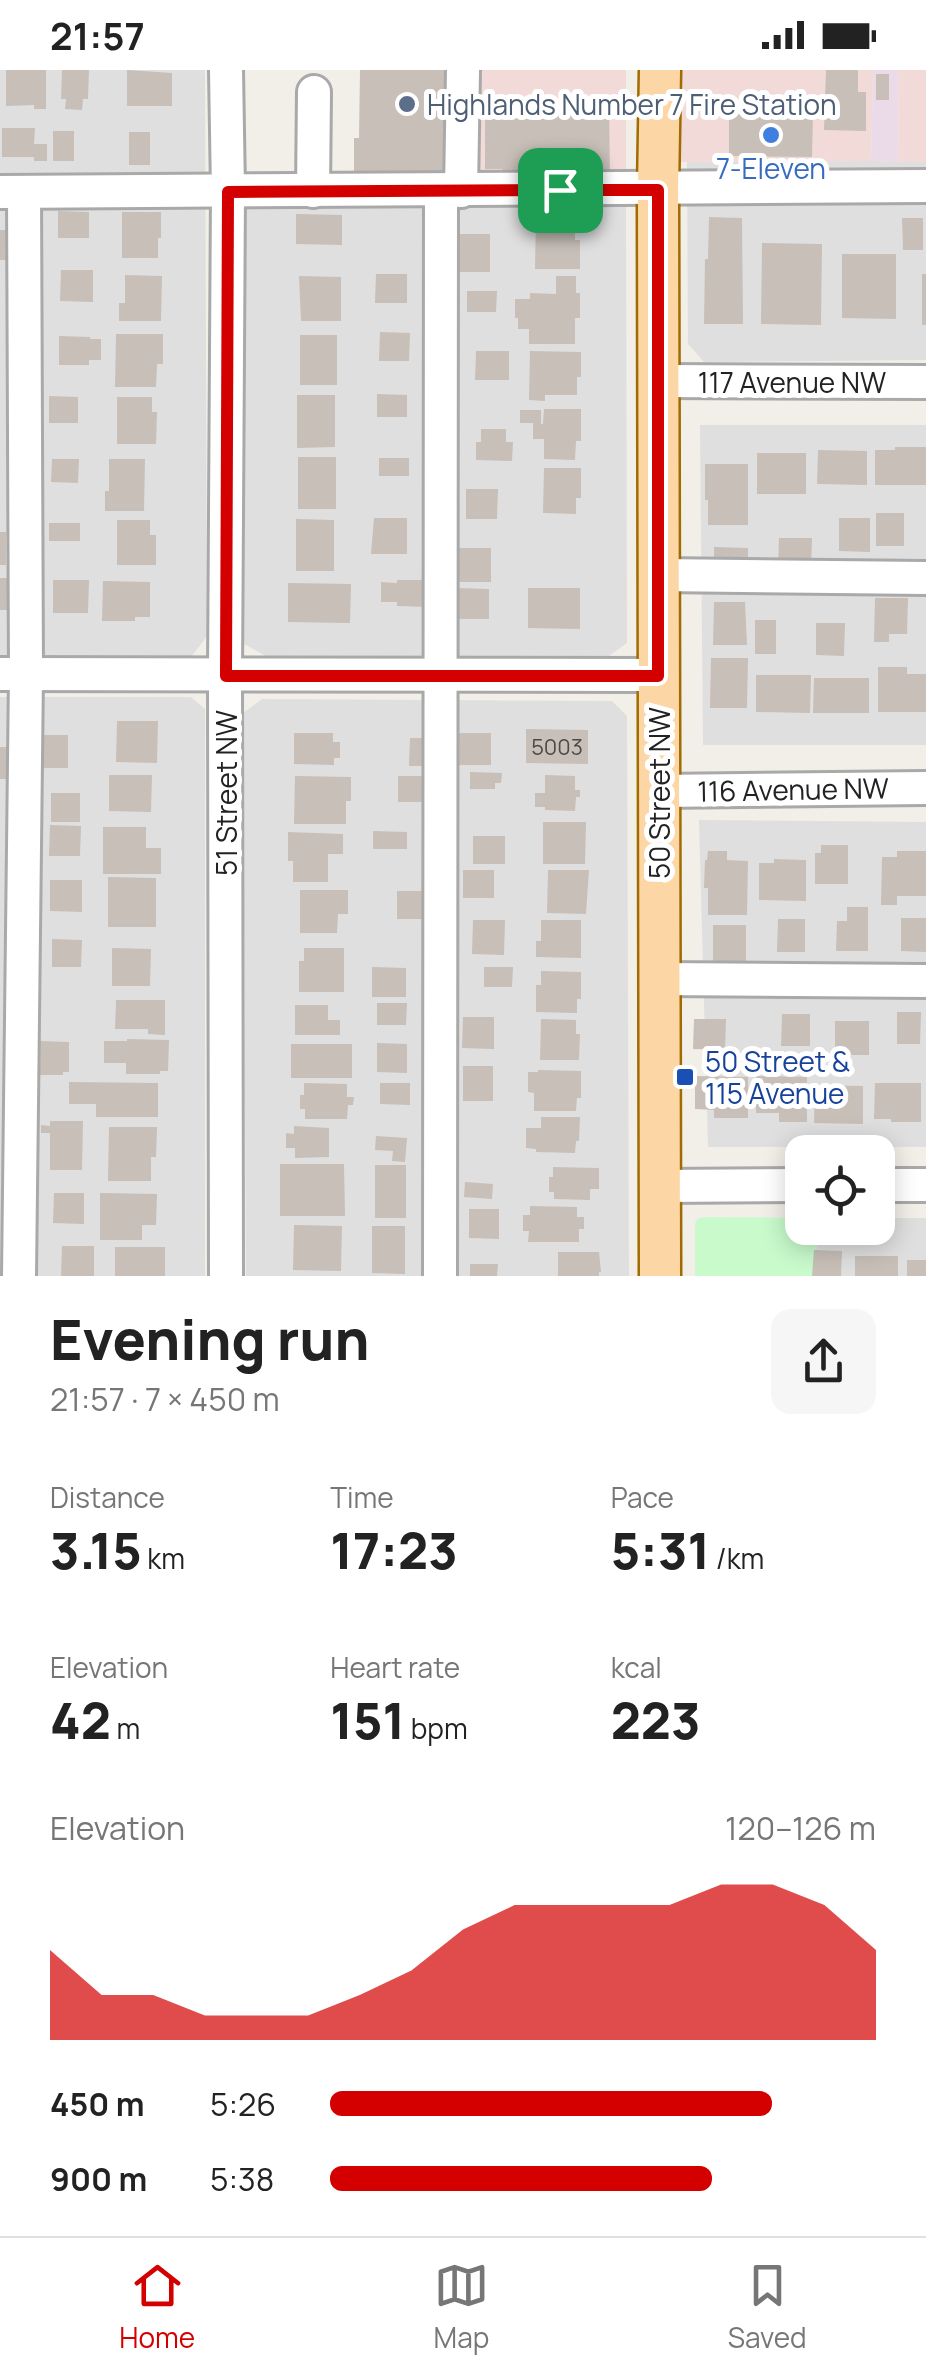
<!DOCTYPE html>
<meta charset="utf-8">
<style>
:root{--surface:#fff;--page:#f6f6f6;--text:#222;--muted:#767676;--line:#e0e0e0;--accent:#d40000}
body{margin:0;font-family:Manrope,sans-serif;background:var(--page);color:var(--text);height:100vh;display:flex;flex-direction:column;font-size:38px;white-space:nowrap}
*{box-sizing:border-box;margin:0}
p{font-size:32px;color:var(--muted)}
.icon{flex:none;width:55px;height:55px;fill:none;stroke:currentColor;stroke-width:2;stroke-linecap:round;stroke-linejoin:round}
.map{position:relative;height:1206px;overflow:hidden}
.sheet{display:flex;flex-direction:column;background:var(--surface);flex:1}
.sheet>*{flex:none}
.buttons{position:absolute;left:785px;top:1065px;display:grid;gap:20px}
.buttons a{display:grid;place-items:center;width:110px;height:110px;border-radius:20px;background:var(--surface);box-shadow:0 5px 25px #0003;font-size:50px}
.pin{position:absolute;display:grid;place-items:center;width:85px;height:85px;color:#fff;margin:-42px;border-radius:20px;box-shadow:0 5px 15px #0006}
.round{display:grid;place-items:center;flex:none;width:105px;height:105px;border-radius:20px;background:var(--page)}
.head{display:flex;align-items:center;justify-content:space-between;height:170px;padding:0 50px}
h1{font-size:55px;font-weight:800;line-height:75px}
.metrics{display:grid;grid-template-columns:repeat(3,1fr);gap:15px;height:170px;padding:10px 50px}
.metrics div{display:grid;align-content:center}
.metrics b{font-size:50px;font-weight:800}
.metrics small{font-size:28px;font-weight:400}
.metrics p{font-size:28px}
.chart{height:280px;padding:20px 50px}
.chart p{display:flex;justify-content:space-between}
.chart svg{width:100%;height:180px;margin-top:10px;fill:var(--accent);opacity:.7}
ul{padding:0 50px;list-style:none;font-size:32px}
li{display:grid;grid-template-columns:160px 120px 1fr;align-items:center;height:75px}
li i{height:25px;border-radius:12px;background:var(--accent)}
.status{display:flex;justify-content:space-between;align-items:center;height:70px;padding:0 50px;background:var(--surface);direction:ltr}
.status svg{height:28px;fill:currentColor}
.menu{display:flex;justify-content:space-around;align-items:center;height:140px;border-top:2px solid var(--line);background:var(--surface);font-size:28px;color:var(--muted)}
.menu a{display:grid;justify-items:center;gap:5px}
.menu .on{color:var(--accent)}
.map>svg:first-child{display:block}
</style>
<div class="status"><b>21:57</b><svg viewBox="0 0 49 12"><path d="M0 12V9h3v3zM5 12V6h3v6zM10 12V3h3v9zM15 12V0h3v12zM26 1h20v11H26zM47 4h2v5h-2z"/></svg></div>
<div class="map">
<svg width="926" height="1206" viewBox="0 0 926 1206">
<rect width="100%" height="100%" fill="#f2efe9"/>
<g fill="#e0dfdf">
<polygon points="0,0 205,0 207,566 192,586 0,587"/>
<polygon points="871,91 926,92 926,290 704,292 688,274 687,92"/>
<polygon points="471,133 626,136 627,573 609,586 266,586 242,573 240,135"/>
<polygon points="700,355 926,355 926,675 703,675"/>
<polygon points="0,627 191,627 205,639 205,1206 0,1206"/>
<polygon points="262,629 612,631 627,646 629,1206 246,1206 243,643"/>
<polygon points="699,750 926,752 926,1077 708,1077"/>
<polygon points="878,1148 926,1148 926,1206 817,1206 817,1158 878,1158"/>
</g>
<g fill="#f2dad9">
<polygon points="473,0 626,0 626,136 471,133"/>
<polygon points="679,0 873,0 871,91 678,92"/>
<polygon points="898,0 926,0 926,92 899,92"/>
</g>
<polygon fill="#ebdbe8" points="873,0 898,0 899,92 871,91"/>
<polygon fill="#c8facc" points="704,1147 802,1148 802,1158 817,1158 817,1206 695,1206 695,1154 697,1149"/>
<g fill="#c7bfb8">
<polygon points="6,0 46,0 46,39 34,39 34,35 6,36"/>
<polygon points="62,0 89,0 88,29 83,29 82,40 65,39 66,29 61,29"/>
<polygon points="127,0 172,3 172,36 127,36"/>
<polygon points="360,0 454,0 453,107 361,106 361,101 354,101 354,68 359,68"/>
<polygon points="826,0 858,0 858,22 866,22 866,61 824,60"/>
<rect x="876" y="4" width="13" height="26"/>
<polygon points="560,34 609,35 610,110 524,113 511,99 506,103 502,99 485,99 485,35"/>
<polygon points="748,41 794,41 794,43 813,43 812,87 729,86 729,44 748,44"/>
<polygon points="2,58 35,58 34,74 47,74 47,91 34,91 34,87 2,87"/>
<rect x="53" y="61" width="21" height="30"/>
<rect x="129" y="62" width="21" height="33"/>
<polygon points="58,141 89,142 89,168 58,168"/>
<polygon points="122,142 161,142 161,168 158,168 158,188 122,188"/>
<polygon points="296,144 342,145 342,175 296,174"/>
<polygon points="536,145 575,146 575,170 580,170 580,199 535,199"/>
<polygon points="709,147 742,148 743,254 704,254 705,189 708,189"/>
<polygon points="902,148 923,148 923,180 903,180"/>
<rect x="0" y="160" width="9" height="30"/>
<rect x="458" y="164" width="32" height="38"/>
<polygon points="762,173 822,174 821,255 761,254"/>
<polygon points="842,184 896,184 896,249 842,248"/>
<polygon points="61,200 93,200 93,232 60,231"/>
<polygon points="376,204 407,204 407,233 375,233"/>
<rect x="922" y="204" width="4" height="51"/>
<polygon points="125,205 162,206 161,251 119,251 119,233 125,233"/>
<polygon points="299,206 341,207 341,251 301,251"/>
<polygon points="556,206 576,206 576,223 580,223 580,248 575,248 575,274 529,274 529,259 518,259 518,248 515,248 515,229 530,229 530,223 556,224"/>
<polygon points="467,221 497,221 496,242 467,242"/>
<polygon points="380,262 410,263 409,291 379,291"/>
<polygon points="116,264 163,264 163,294 157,294 156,317 115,317"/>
<rect x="300" y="265" width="37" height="50"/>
<polygon points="59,266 90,267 90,269 101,269 101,290 89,290 89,295 59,295"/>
<polygon points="476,281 509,281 509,310 475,310"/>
<polygon points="530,281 581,282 581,307 577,307 577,325 545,325 545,331 529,330"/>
<polygon points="377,324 407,325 407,347 377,347"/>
<polygon points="297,325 335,325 335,377 297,378"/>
<polygon points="49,326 78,327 78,353 49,353"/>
<polygon points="117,327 152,327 152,342 157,342 156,374 117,374"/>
<polygon points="544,339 581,339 581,371 576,371 575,390 544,389 544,369 533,369 533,353 520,353 520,340 541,340 541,354 543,354"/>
<polygon points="481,359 506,359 506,372 513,372 512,391 476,390 476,372 481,372"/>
<polygon points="895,377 926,377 926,415 875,415 875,380 895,380"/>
<polygon points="818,380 867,381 867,415 817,414"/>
<rect x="757" y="383" width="49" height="41"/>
<rect x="298" y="387" width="38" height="52"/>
<rect x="379" y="388" width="30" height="18"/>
<polygon points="52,389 79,389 78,413 51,412"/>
<polygon points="109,389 145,389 144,441 105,441 105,421 109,421"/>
<polygon points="705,394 748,394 748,455 708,455 708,430 705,430"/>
<polygon points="544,398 581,398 581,428 576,428 576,444 543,443"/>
<polygon points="466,419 498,419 497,449 466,449"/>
<rect x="876" y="443" width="28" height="33"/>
<polygon points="374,448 407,448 407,484 371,484"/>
<polygon points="839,448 870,448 870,482 839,481"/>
<polygon points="296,449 334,450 334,501 296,501"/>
<polygon points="117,450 150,450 150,465 156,465 156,495 117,495"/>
<rect x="49" y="453" width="31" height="18"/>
<rect x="0" y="462" width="6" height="33"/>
<polygon points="779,468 812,468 811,499 778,499"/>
<polygon points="714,477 748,478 748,501 714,501"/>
<rect x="458" y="478" width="33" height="34"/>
<rect x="0" y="508" width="8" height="32"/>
<polygon points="53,510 89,510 88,543 53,543"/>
<polygon points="397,510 427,510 427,537 397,536 397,532 381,532 381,512 397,513"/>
<polygon points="103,511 150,512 150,547 135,547 135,551 102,551"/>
<polygon points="288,513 351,514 350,553 288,552"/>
<polygon points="457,518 489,519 489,549 457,549"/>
<polygon points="528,518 580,518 580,559 528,558"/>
<polygon points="875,528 908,528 907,564 889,564 889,572 874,572"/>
<polygon points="714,532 745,532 747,575 713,575"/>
<rect x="755" y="550" width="21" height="34"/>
<polygon points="816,553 845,553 844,586 816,585"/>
<polygon points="711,588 748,588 747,638 710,638"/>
<polygon points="878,597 907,597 907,604 926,604 926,642 878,642"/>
<polygon points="756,605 811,605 810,643 756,642"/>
<polygon points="814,608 869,608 869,643 813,643"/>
<polygon points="117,651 158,651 157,693 116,692"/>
<polygon points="526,659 588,660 588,694 526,693"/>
<polygon points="294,663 333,663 333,672 340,672 340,688 334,688 334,695 294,694"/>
<rect x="456" y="663" width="35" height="32"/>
<polygon points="37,665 68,665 68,698 36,698"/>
<polygon points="410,668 428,668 428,696 409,696"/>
<polygon points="0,677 9,677 8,709 0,709"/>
<polygon points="470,702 502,703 501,713 495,713 495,719 470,719"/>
<polygon points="109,705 152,705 151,742 109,741"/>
<polygon points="545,705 575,706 575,720 580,720 580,727 576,727 575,741 545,740 545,737 535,737 535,723 545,723"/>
<polygon points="295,706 351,707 351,731 346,731 346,754 294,754"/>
<rect x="398" y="706" width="31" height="26"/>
<rect x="51" y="723" width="29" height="29"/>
<polygon points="543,752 586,752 585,794 543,794"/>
<polygon points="50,755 81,756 80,786 49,786"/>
<polygon points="103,757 146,757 146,778 161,778 161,804 103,804"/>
<polygon points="373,761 407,762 407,779 373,779"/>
<polygon points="288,762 343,764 343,784 328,784 328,812 293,812 293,791 288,791"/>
<rect x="473" y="766" width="32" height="28"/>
<polygon points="821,775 848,775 848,814 815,814 815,783 821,783"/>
<polygon points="708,781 727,781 727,790 748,791 747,845 708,845 708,818 704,818 705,790 707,790"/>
<polygon points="897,781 926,781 926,826 897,826 897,835 881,835 882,787 897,787"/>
<polygon points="774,789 806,790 806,831 759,830 759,793 774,793"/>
<rect x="463" y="800" width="31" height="28"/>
<polygon points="548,800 589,800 586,844 547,843"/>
<polygon points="108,807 156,808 156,857 108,857"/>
<polygon points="50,810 82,810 82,842 50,841"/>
<polygon points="300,820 348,820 348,844 338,844 337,863 300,863"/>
<polygon points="397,821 427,821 426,849 397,849"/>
<polygon points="847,837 868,837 868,881 836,881 837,851 847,851"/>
<polygon points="901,848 926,848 926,882 901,881"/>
<polygon points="778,849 805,849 805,882 777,882"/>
<polygon points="473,850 505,850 504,885 472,884"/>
<polygon points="541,850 581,850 581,888 536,887 536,871 541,871"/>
<rect x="713" y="855" width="33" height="49"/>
<polygon points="52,869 82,870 81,897 52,897"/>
<polygon points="112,878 151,879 150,916 112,916"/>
<polygon points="304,878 344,878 344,922 299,922 299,891 304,891"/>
<polygon points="372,897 406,898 406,927 372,927"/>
<polygon points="484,897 513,897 512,917 484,917"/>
<polygon points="541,901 581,902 581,929 577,929 577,943 536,942 536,915 541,915"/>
<polygon points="116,930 165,930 165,965 148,964 148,959 115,959"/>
<polygon points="377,933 407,933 406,955 377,955"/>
<polygon points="295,935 328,935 328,950 340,950 340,965 295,965"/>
<polygon points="897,942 921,942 920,974 897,974"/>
<polygon points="782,944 810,944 810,976 781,976"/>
<polygon points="463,947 494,947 494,979 462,978"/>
<polygon points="541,949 576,950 576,964 580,964 579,990 540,990"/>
<polygon points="694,949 726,949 725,980 693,979"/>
<rect x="835" y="951" width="34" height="34"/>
<polygon points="127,969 169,970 168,1001 160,1001 160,1004 126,1004 126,993 104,993 104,971 127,971"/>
<polygon points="39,971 69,972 69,1002 63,1002 63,1005 39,1005"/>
<polygon points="377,973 407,974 407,1003 377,1002"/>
<rect x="291" y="974" width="61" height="34"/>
<rect x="463" y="996" width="30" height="35"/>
<polygon points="538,1000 581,1001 581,1028 577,1028 576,1041 534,1041 534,1023 528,1022 528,1002 538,1002"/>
<polygon points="695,1006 748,1007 748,1048 714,1048 714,1040 695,1039"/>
<polygon points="756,1006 807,1007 807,1052 779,1052 779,1043 756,1043"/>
<polygon points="69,1012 158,1013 158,1047 96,1047 96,1034 69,1034"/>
<polygon points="304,1013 347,1014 347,1027 354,1027 353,1035 348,1035 347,1049 305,1049 305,1039 300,1039 300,1025 304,1025"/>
<polygon points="380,1013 410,1013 410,1035 380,1034"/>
<polygon points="875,1013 921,1013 921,1052 891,1052 891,1049 874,1049"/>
<polygon points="815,1015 863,1016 863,1054 814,1053"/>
<polygon points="541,1047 580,1047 579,1071 576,1071 575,1083 536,1082 536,1079 526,1078 526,1058 541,1058"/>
<polygon points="50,1051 83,1051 82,1100 50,1100 50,1063 41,1063 41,1055 50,1056"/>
<polygon points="294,1056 329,1058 329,1087 295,1088 295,1078 286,1078 286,1063 294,1064"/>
<polygon points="109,1057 157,1057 156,1087 151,1087 151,1111 108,1111"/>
<polygon points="376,1066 407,1068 405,1092 392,1091 393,1081 375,1080"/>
<polygon points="280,1094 344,1094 345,1146 280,1146"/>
<rect x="375" y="1095" width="31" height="53"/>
<polygon points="553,1097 599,1098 599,1119 590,1119 590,1130 554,1129 554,1122 549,1122 549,1107 553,1107"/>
<polygon points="465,1112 493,1114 492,1129 464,1127"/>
<polygon points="54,1123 84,1123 84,1154 53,1153"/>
<polygon points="100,1123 157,1124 156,1155 142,1155 142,1170 100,1170"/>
<polygon points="530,1136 577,1137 577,1147 584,1147 584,1159 579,1159 579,1172 528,1172 529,1161 523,1161 523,1145 530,1145"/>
<polygon points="469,1139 499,1139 499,1169 469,1168"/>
<polygon points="294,1155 342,1156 341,1201 293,1200"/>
<polygon points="372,1156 405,1156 405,1204 372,1203"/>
<polygon points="62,1176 94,1176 94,1206 61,1206"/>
<rect x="115" y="1177" width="50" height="29"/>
<polygon points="814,1180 842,1181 841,1206 812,1206"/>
<polygon points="558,1182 599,1182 601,1202 599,1202 599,1206 558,1206"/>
<rect x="855" y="1186" width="43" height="20"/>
<rect x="907" y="1190" width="19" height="16"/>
<polygon points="470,1194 498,1194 497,1206 470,1206"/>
</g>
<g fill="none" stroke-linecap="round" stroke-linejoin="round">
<g stroke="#a9a9a9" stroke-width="38">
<g id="minor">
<polyline points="226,0 228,121 225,605 226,1206"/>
<polyline points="313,121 314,22"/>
<polyline points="461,121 463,0"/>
<polyline points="0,122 926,116"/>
<polyline points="659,311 926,312"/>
<polyline points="659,505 926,508"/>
<polyline points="0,604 659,605"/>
<polyline points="659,721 926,718"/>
<polyline points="660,909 926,911"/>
<polyline points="878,1115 926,1115"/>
<polyline points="661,1116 802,1115"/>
<polyline points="19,1206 26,605 24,122"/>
<polyline points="440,1206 441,121"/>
</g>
</g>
<g stroke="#a06b00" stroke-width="45">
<polyline id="major" points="660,1206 658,120 660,0"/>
</g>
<use href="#minor" stroke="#fff" stroke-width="32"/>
<use href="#major" stroke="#fcd6a4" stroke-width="40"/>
</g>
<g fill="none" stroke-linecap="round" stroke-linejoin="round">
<g stroke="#fff" stroke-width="20">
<polygon id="route" points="560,120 658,120 658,606 226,606 228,122"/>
</g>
<use href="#route" stroke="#d40000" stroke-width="12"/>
</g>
<circle fill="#5c6f8a" stroke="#fff" stroke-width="4" cx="407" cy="34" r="10"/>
<circle fill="#3f7fe0" stroke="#fff" stroke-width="4" cx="771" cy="65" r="10"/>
<rect fill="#1a4fb4" stroke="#fff" stroke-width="4" x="675" y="997" width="20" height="20" rx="5"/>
<g text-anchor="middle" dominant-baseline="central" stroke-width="10" stroke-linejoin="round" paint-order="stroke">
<g font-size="22" fill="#4b4948">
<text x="557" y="677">5003</text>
</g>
<g font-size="28" fill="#4e5e75" stroke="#fff" text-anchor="start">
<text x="427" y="34">Highlands Number 7 Fire Station</text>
</g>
<g font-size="28" fill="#366cbe" stroke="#fff">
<text x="771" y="98">7-Eleven</text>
</g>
<g font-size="28" fill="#222" stroke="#fff">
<text x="792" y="312">117 Avenue NW</text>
<text transform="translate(793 719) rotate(-1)">116 Avenue NW</text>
<text transform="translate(226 723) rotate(-90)">51 Street NW</text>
<text transform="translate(659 723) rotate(-90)">50 Street NW</text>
</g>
<g font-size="28" fill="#164399" stroke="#fff" text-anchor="start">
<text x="705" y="991">50 Street &amp;<tspan x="705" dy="32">115 Avenue</tspan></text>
</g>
</g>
</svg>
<div class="buttons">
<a><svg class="icon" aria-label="locate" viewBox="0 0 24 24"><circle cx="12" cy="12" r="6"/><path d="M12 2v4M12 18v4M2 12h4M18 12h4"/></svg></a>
</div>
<div class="pin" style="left:560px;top:120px;background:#1e9e55"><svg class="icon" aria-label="arrive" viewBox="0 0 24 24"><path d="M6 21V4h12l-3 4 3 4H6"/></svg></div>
</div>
<section class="sheet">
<div class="head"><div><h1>Evening run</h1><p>21:57 · 7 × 450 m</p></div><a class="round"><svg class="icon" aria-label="share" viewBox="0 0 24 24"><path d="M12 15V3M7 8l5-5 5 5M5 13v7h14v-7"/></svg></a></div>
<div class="metrics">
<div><p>Distance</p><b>3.15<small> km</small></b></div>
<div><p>Time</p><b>17:23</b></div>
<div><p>Pace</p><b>5:31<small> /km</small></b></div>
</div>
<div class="metrics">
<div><p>Elevation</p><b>42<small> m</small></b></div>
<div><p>Heart rate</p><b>151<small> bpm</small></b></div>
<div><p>kcal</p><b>223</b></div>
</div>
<div class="chart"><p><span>Elevation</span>120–126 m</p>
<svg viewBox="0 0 160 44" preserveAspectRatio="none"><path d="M0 44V22L10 33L20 33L30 38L40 38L50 38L60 33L70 27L80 17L90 11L100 11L110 11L120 11L130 6L140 6L150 11L160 22V44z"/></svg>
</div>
<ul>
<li><b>450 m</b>5:26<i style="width:81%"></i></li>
<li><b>900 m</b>5:38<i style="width:70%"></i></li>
</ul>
</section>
<nav class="menu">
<a class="on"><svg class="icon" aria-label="home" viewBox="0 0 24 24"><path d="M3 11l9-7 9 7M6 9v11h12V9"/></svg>Home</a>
<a><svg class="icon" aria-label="map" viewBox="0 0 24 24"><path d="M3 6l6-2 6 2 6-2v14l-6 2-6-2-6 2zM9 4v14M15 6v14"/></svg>Map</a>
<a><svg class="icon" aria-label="saved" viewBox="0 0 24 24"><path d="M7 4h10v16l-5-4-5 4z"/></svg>Saved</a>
</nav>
